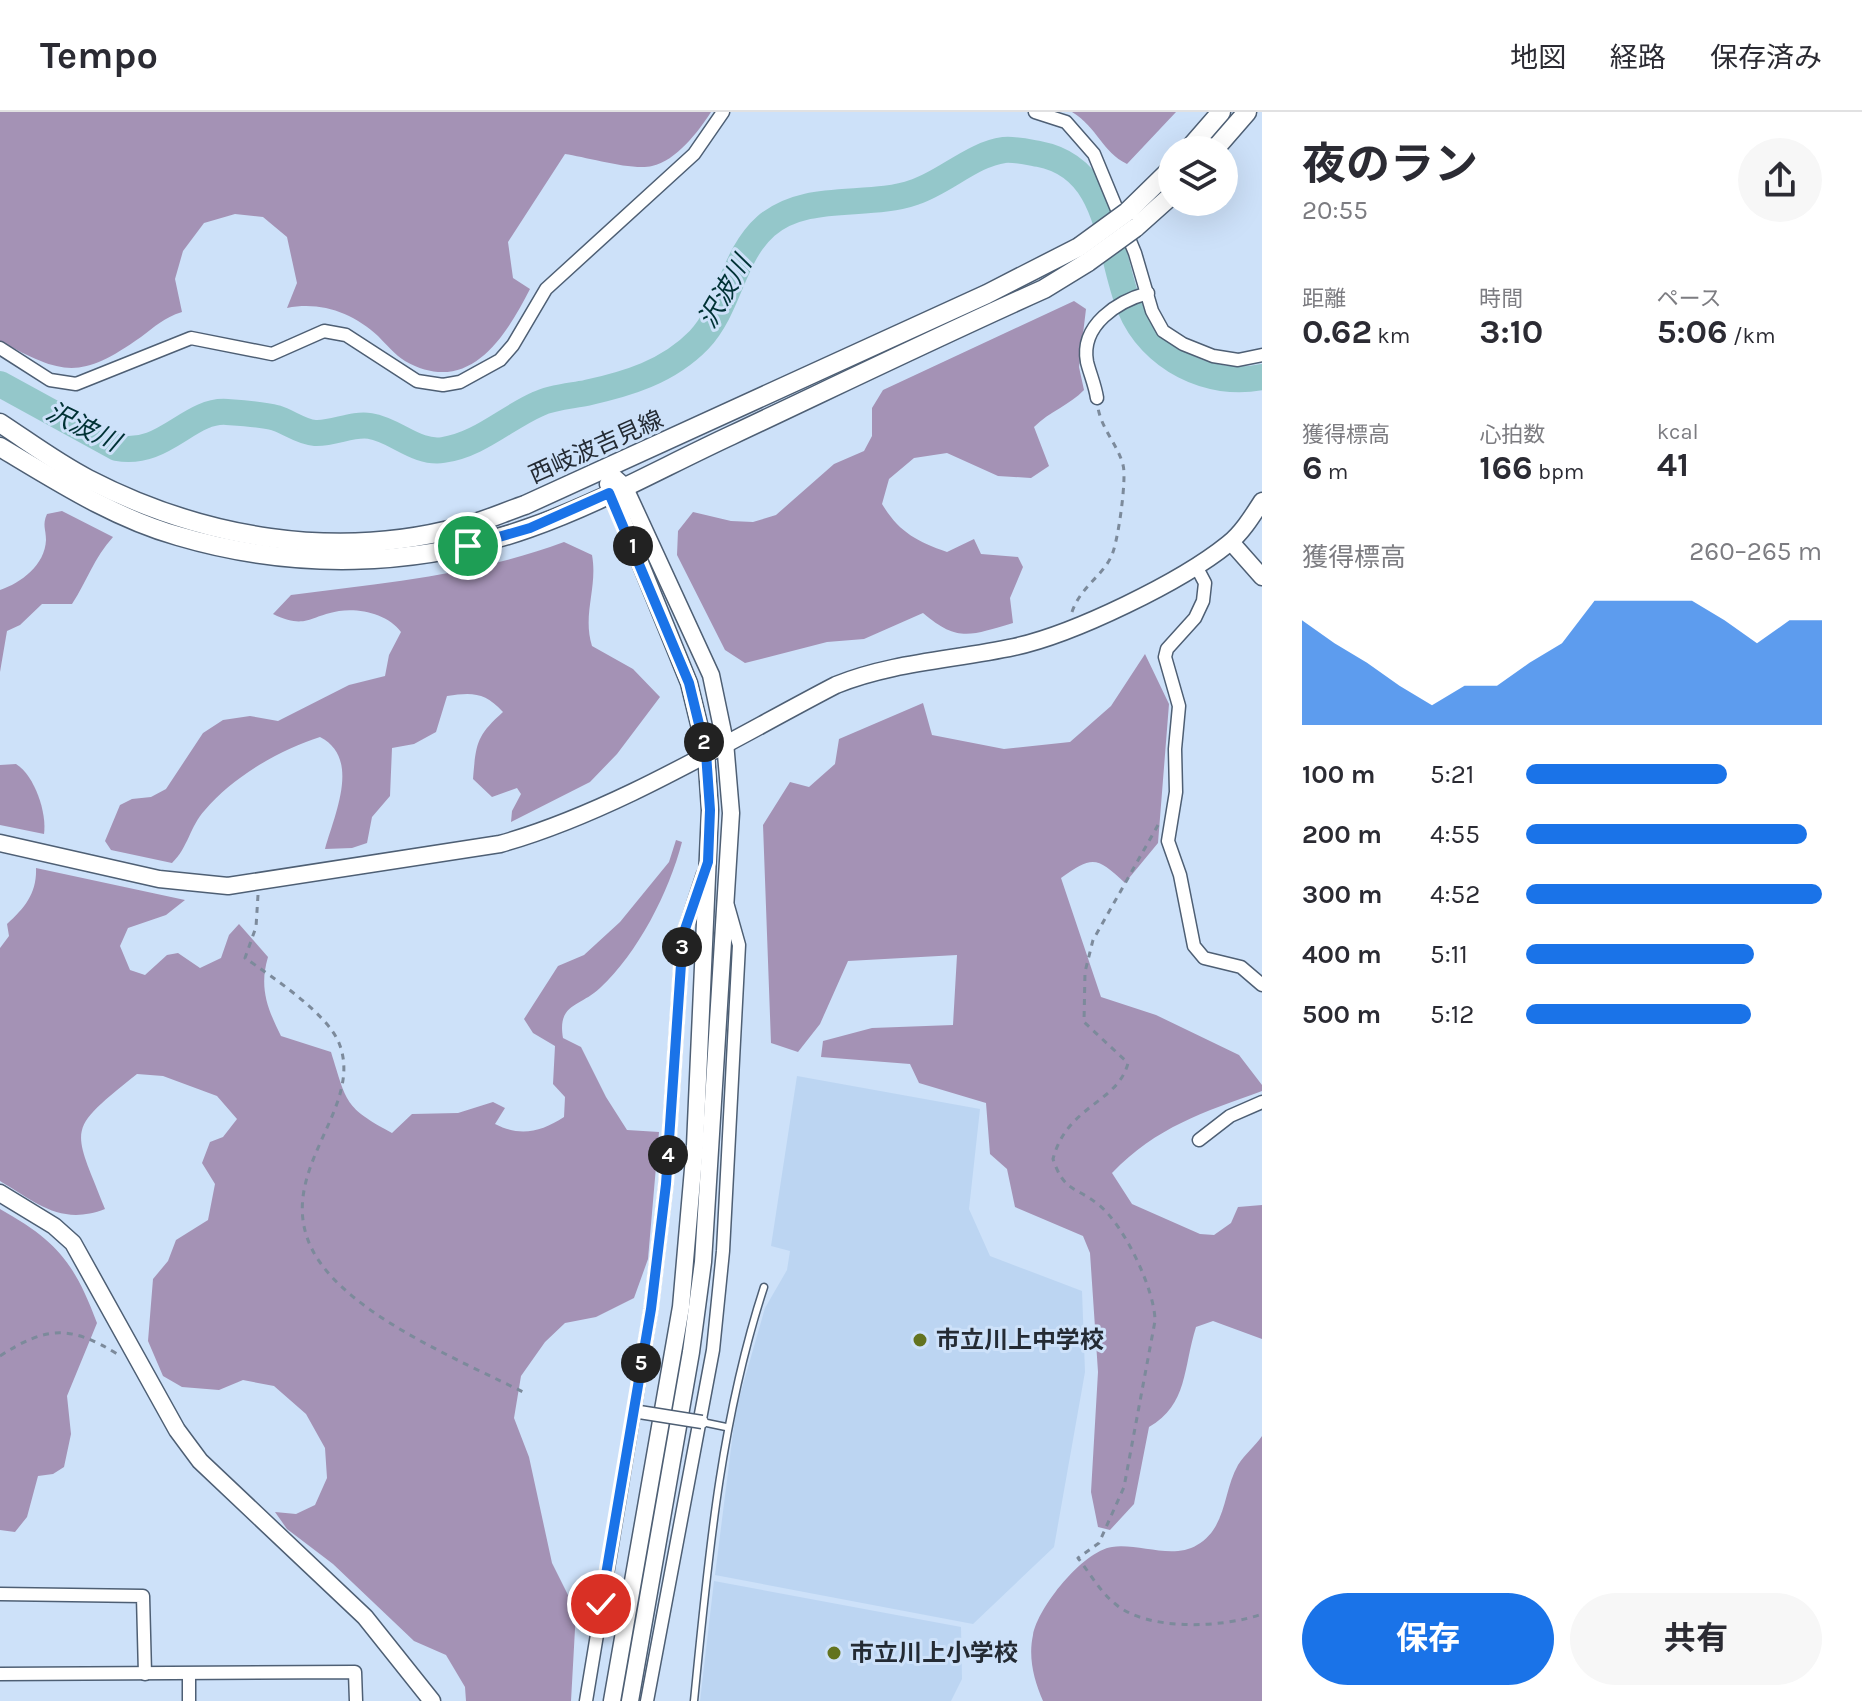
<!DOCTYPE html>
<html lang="ja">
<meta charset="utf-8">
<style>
:root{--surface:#fff;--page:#f7f7f7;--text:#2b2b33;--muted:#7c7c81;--line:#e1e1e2;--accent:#1a73e8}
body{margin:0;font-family:Karla,"Noto Sans JP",sans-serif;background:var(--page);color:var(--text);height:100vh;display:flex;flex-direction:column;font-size:30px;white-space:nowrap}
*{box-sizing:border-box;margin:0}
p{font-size:26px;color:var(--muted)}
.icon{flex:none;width:44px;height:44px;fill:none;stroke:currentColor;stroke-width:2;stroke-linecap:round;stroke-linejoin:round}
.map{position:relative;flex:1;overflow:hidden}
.sheet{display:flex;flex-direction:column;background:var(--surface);width:600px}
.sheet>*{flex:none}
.fabs{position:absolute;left:1158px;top:24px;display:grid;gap:16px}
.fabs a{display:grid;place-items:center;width:80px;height:80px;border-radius:50%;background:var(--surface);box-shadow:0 8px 32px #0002;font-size:40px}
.pin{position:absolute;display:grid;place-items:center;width:68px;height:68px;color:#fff;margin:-34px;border:4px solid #fff;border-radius:50%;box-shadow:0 2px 8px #0007}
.km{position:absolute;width:40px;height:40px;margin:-20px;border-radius:50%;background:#222;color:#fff;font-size:22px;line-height:40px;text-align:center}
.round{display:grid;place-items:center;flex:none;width:84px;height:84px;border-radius:42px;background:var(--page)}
.overview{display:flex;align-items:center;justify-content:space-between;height:136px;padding:0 40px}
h1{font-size:44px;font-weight:700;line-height:60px}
.metrics{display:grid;grid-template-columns:repeat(3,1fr);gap:12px;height:136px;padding:8px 40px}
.metrics div{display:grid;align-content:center}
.metrics b{font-size:34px;font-weight:700}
.metrics small{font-size:22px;font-weight:400}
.metrics p{font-size:22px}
.chart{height:224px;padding:16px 40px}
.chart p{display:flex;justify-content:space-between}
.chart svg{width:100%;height:144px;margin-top:8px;fill:var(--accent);opacity:.7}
.cta{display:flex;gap:16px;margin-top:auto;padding:16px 40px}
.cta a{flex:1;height:92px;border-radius:48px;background:var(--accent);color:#fff;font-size:32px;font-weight:700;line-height:92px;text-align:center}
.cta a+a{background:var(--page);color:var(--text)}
ul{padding:0 40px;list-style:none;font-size:26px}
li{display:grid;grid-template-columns:128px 96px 1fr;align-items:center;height:60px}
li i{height:20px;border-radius:10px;background:var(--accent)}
header{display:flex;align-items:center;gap:48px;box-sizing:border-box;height:112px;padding:0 40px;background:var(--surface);border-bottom:2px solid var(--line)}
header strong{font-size:38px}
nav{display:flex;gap:44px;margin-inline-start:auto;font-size:28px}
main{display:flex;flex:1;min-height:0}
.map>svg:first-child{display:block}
</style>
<header>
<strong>Tempo</strong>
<nav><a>地図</a><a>経路</a><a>保存済み</a></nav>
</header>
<main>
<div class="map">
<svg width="1262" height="1589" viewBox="0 0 1262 1589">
<rect width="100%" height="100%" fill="#cde1f9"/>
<g fill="#bcd5f2">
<polygon points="797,964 980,997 969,1097 990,1144 1082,1179 1085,1260 1054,1435 973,1512 715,1463 736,1297 765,1196 787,1158 790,1139 771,1134"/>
<polygon points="714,1469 961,1515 962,1567 951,1589 700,1589"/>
</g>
<g fill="#a492b5">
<path d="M0,0H711C699,19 676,49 652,54C633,59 586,45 565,42L508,130L513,166L530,177C505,226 468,285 405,249C395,243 386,232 378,224C353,201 321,189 287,196L297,171L287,125L263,105L235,102L204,111L183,139L175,167L182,200C163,206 156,214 141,225C80,268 63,263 0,229Z"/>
<path d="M1072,0H1176L1127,52C1102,40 1098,16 1072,0Z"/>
<path d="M1074,189L1086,197L1079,255L1084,278C1070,293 1050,299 1034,315L1049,354L1031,366L998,364L947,341L914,346L889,367L882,392C899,420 916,429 947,440L974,427L981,442L1018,445L1023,455L1010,486L1013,511C971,523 958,531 923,501L864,527L827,530L745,551L725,538L677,443L678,419L693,400L731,409L753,410L776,403L834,352L864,339L872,324V296L883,278Z"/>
<path d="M62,399L113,425C94,446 87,469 72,492H42L20,513L7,519L0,560V478C21,471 45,453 46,428C46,417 42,413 47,402Z"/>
<path d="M564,430L592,443C598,475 582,502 592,534L633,557L660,585L617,642L590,670L511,710L512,699L521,682L517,676L492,685L473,667C476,632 476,624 503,600C485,580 472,580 447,584L436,620L414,632L392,636L390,684L372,705L367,731L352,736L325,737C335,701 361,646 320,625C279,638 233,665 205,698C190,714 188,736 172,751L111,738L105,729L120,693L132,687L151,685L166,677L203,621L223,608L250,604L278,609L349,573L385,564L389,543L401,520C388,502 360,496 339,499C309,504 306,518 273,502L291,483C384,471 476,463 564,430Z"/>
<path d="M1145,542L1169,592L1158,731L1125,771C1097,745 1093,743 1061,766L1101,885L1156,903L1239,943L1262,973V979C1204,1000 1156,1015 1112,1061L1132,1092L1200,1122L1214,1123L1231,1111L1238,1095L1262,1093V1227L1213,1209L1196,1215C1183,1256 1188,1293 1149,1315L1134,1392L1110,1418L1098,1415L1091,1380L1098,1260L1090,1141L1083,1124L1015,1095L1007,1057L990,1042L986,991L919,971L910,952L821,945L823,929L872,916L953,913L957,843L848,849L820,912L798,940L771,931L763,713L790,670L809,675L835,652L839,627L923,591L932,623L1004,637L1070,630L1111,594Z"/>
<path d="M16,652C35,664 47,701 44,722L0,713V653Z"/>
<path d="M676,728L682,730C669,780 638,841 600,876C580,895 557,891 563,926L581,935L606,985L627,1018L659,1020L648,1147L634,1186L596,1205L565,1211L545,1230L521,1264L514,1306L529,1345L552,1451L576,1499L571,1589H466L465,1575L446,1543L414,1529L333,1452L287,1417L275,1400L296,1402L315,1393L327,1366L325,1336L306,1302L274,1274L243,1268L219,1278L182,1275L163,1264L148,1229L153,1167L168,1149L176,1128L208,1108L215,1072L202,1051L210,1030L223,1025L237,1007L217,984L163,964L137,962C65,1020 72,1013 105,1097C61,1114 37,1091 0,1069V836L9,824L7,812C25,796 37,781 36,756L185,788L166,803L128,816L120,834L130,858L145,863L167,843L178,841L200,856L221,846L229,823L239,812L268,845C259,875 267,896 281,924L331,940C347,991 344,995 392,1021L412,1002L458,1001L493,990L505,996L495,1012C520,1025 541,1020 564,1005L565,985L553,972L555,934L533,921L524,907L558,854L584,843L620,810L669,750Z"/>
<path d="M0,1097C57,1129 74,1150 97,1211L67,1284L71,1322L64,1355L53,1362L38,1364L27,1405L15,1420L0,1418Z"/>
<path d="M1262,1324V1589H1043C1034,1568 1028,1546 1033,1523C1038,1495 1083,1439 1112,1435C1138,1431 1173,1448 1197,1433C1227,1416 1223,1379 1238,1353C1245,1342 1255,1334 1262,1324Z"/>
</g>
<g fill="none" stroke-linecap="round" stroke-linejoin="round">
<path stroke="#94c7ca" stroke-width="26" d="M0,272L117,336C164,345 189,297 227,300C242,301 261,302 276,306C289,310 301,320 315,321C334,322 352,311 370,314C396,318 416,342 443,338C479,333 506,306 538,292C552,285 570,284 586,281C627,272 668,260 699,228C730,195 732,144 766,114C807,79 868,97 915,80C945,70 973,42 1004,38C1016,37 1028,40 1039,42C1113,56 1107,141 1130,196C1151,247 1209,276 1262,265"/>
<g stroke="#4e5f74" stroke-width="9">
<g id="service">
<polyline points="702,1310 726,1315"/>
<path d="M694,1589C708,1449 720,1310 764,1175"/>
</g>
</g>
<g stroke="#4e5f74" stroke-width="15">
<g id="minor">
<polyline points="1035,0 1066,10 1094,42 1135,141 1152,199 1163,219 1183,232 1213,244 1238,248 1262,243"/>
<polyline points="0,236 50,268 76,272 191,226 272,242 324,219 346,223 417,269 443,273 460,270 500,248 513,233 546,177 694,42 723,0"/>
<path d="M1097,286C1095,273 1090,262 1087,250C1080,213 1118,189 1148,181"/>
<polyline points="1196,454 1205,471 1203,489 1195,506 1167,537 1165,545 1179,594 1175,637 1176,680 1168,729 1180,763 1194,834 1204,846 1241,855 1262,873"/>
<polyline points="1199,1028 1230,1004 1262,990"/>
<polyline points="0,1482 143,1484 145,1562"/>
<polyline points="0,1562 355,1560 356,1589"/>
<polyline points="189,1589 189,1562"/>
<polyline points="586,1589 651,1197 666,1072 683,823 703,762"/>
<polyline points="647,1589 713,1238 723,1139 739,833 728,794"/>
</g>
</g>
<g stroke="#4e5f74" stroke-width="19">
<g id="tertiary">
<polyline points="606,358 624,374 711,563 725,630 731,701 703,1150 691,1240 630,1589"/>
<polyline points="608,372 689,571 706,641 710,698 695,1034 681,1195 612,1589"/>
<polyline points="1231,430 1262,465"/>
<path d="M0,731L159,767L228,774L500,732C614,700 730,628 836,573C893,550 954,548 1014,535C1074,522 1181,470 1228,432C1242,421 1253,403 1262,389"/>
<polyline points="0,1081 54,1114 73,1131 177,1318 200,1349 365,1505 432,1589"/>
</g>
</g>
<g stroke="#4e5f74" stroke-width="21">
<g id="secondary">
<polyline points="1188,38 1221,0"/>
<polyline points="1214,38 1247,0"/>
<polyline points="1127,100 1172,56"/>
<polyline points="1135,116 1172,83"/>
<path d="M0,311C29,330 57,351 88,367C202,426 335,449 461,415C483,410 504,400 525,393L987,182L1079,135"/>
<path d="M0,335C57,369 114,406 178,424C293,458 416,456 529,416C598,392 665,354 732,323C836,274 939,224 1044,177L1088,150"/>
</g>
</g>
<g stroke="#7c8a9b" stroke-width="3" stroke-dasharray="6 6" stroke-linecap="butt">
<path d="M1072,500C1080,476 1102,464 1111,445C1118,432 1127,366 1123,353C1118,333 1102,318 1098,296"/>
<path d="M1158,713L1093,828L1085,860L1084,910L1128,951C1118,991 1067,993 1053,1047C1064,1080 1075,1074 1099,1093C1124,1113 1155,1178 1155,1209L1124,1375L1099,1431L1078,1446C1089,1460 1099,1478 1113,1490C1145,1520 1223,1516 1262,1502"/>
<path d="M258,783L256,815L245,846C271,864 327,901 339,931C366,998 270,1061 314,1141C350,1204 462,1249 525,1281"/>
<path d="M0,1244C46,1214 71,1213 117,1242"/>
</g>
<use href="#service" stroke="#fff" stroke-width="6"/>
<use href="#minor" stroke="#fff" stroke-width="12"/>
<use href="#tertiary" stroke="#fff" stroke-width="16"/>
<use href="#secondary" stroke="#fff" stroke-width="18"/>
<g stroke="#4e5f74" stroke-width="15" stroke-linecap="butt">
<polyline id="minor-bridge" points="633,1299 702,1310"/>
</g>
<g stroke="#4e5f74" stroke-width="21" stroke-linecap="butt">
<g id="secondary-bridge">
<polyline points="1079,135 1127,100"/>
<polyline points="1088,150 1135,116"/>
</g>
</g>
<use href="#minor-bridge" stroke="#fff" stroke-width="12"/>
<use href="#secondary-bridge" stroke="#fff" stroke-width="18"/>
</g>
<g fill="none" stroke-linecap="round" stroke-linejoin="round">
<g stroke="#fff" stroke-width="16">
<polyline id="route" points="468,434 530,416 609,381 689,571 706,641 710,698 708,750 683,823 666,1072 651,1197 601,1492"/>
</g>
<use href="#route" stroke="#1a73e8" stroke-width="10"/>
</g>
<g fill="#63731f" stroke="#cde1f9" stroke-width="3">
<circle cx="920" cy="1228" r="8"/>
<circle cx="834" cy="1541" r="8"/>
</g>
<g text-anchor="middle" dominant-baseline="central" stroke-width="6" stroke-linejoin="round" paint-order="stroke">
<g font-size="24" fill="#242b34" stroke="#cde1f9">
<text transform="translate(596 335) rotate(-24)">西岐波吉見線</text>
</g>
<g font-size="24" font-weight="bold" fill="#242b34" stroke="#cde1f9" text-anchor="start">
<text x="936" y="1228">市立川上中学校</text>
<text x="850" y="1541">市立川上小学校</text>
</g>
<g font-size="26" font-style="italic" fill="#003235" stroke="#cde1f9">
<text transform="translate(725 180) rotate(-60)">沢波川</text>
<text transform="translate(83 315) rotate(26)">沢波川</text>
</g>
</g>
</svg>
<div class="fabs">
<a><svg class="icon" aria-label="layers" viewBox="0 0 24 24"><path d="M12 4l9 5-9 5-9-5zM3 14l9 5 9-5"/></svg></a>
</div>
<div class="pin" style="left:468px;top:434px;background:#1e9e55"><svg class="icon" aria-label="arrive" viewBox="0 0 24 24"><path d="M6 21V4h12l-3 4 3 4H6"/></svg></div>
<div class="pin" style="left:601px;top:1492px;background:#d93025"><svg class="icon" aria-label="check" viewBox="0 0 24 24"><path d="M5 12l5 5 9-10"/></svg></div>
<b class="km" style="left:633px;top:434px">1</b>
<b class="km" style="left:704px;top:630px">2</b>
<b class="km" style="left:682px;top:835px">3</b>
<b class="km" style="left:668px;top:1043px">4</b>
<b class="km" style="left:641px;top:1251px">5</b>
</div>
<section class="sheet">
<div class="overview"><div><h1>夜のラン</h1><p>20:55</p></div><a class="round"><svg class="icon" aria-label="share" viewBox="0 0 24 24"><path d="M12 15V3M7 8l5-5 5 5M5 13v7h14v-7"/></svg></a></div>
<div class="metrics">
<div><p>距離</p><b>0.62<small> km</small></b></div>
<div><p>時間</p><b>3:10</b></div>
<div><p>ペース</p><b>5:06<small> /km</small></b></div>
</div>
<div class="metrics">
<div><p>獲得標高</p><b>6<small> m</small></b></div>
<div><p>心拍数</p><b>166<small> bpm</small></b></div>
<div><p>kcal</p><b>41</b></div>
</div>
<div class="chart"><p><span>獲得標高</span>260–265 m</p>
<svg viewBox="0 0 160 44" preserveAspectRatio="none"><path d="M0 44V12L10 19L20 25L30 32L40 38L50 32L60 32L70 25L80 19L90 6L100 6L110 6L120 6L130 12L140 19L150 12L160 12V44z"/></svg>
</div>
<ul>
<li><b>100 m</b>5:21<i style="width:68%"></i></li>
<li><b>200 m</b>4:55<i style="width:95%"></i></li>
<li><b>300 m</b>4:52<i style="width:100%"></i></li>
<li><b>400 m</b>5:11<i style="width:77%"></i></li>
<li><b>500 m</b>5:12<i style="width:76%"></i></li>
</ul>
<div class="cta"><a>保存</a><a>共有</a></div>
</section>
</main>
